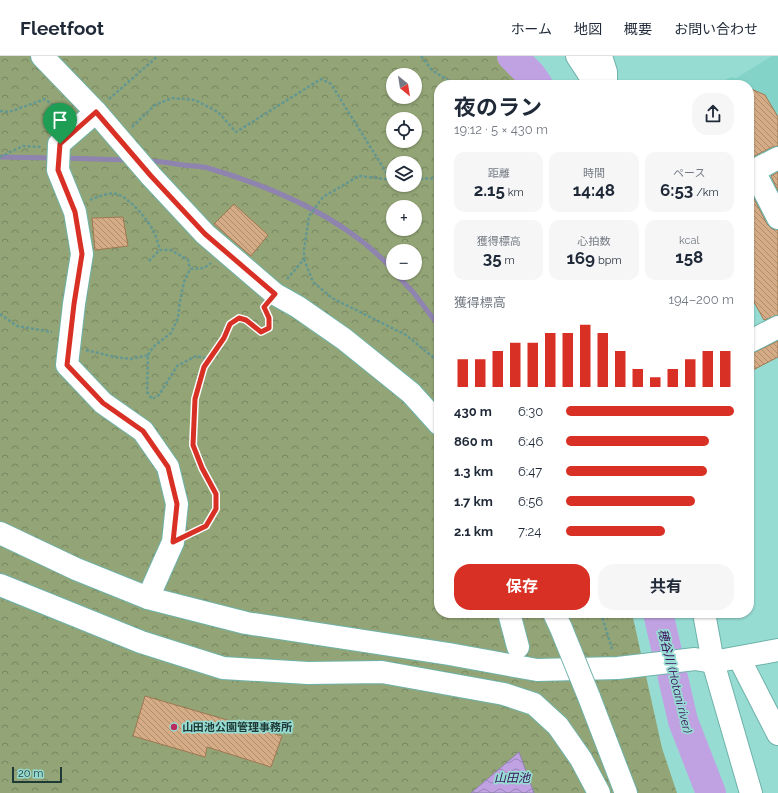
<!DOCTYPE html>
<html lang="ja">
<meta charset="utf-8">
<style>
:root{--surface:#fff;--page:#f6f6f7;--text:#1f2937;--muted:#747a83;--line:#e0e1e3;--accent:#d93025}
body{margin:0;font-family:Raleway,"Noto Sans JP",sans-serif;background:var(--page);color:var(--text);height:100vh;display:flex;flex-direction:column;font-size:15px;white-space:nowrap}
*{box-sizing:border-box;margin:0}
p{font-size:13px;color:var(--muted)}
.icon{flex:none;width:22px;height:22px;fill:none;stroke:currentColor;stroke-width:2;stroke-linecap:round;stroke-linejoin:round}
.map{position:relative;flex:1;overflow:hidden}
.panel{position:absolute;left:434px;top:24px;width:320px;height:538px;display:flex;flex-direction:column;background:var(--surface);border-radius:16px;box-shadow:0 1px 3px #0004}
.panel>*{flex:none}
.needle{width:26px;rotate:150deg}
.tools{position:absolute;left:386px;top:12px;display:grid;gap:8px}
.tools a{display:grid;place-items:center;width:36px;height:36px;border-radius:50%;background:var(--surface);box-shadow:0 1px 3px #0004;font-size:20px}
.scale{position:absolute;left:12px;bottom:10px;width:50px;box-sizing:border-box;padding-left:4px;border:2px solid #1e3a37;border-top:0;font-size:11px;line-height:14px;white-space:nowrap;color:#1e3a37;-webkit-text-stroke:3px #97dcd3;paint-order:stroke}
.pin{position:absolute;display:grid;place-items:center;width:34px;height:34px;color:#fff;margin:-41px -17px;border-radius:50% 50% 50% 0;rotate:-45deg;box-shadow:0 0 4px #0007}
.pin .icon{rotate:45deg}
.round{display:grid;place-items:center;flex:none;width:42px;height:42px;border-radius:16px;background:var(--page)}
.summary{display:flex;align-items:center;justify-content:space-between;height:68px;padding:0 20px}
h1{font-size:22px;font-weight:700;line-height:30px}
.metrics{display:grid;grid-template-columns:repeat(3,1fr);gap:6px;height:68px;padding:4px 20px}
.metrics div{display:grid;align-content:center;border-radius:10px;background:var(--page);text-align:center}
.metrics b{font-size:17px;font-weight:700}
.metrics small{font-size:11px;font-weight:400}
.metrics p{font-size:11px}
.chart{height:112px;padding:8px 20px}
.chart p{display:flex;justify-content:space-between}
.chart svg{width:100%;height:72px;margin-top:4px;stroke:var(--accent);stroke-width:6}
.cta{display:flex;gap:8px;margin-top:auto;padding:8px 20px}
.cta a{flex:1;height:46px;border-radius:16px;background:var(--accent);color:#fff;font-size:16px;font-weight:700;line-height:46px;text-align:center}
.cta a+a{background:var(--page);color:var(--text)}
ul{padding:0 20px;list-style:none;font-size:13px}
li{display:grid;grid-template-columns:64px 48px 1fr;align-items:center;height:30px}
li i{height:10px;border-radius:5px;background:var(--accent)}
header{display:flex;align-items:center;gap:24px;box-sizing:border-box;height:56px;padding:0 20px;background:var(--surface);border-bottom:1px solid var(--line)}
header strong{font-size:19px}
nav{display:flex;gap:22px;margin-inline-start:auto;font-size:14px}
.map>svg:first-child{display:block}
</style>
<header>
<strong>Fleetfoot</strong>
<nav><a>ホーム</a><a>地図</a><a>概要</a><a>お問い合わせ</a></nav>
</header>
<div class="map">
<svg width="778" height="737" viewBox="0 0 778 737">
<defs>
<pattern id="park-crowns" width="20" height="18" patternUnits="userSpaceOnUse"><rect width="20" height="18" fill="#93a576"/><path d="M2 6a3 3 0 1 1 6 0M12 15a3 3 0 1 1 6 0" fill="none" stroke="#778762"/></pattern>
<pattern id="water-waves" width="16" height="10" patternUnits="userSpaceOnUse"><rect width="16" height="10" fill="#c0a2e3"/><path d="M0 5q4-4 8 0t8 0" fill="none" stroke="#9b85b9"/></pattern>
<pattern id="building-back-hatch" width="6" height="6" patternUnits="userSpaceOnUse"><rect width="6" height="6" fill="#d5ac85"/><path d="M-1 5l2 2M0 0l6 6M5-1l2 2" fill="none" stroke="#ac8d6e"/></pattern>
</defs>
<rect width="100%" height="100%" fill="#97dcd3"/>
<polygon fill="#83d3c9" points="772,0 778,0 778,70 749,85 749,29 714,29 731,21 736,22"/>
<path fill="url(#park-crowns)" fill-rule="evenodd" d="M0,0H502L527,26L529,29H439V557H632L662,692L677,737H0ZM393,19H415V41H393ZM393,63H415V85H393ZM393,107H415V129H393ZM393,151H415V173H393ZM393,195H415V217H393Z"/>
<polygon fill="url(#water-waves)" stroke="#8f83af" points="519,696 534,737 471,737"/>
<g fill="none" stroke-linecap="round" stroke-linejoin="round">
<g stroke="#8f83af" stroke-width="5">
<polyline points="0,101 53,102"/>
<polyline points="63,102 129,104"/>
<path d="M147,105C159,105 171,107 183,109C191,110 200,110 208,112C273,131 347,163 393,214"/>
<polyline points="395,217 413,236 439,270"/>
</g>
<g stroke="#c0a2e3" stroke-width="30">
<polyline points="512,0 531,19 538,29"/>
<polyline points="658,557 683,665 711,737"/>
</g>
</g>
<g fill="url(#building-back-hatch)" stroke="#9e7853">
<polygon points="749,32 765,39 778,61 778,90 772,91 749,103"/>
<polygon points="778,116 778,135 771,120"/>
<polygon points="749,133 767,168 772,173 778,174 778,259 764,264 749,237"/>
<polygon points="234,148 268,179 251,200 214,168"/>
<polygon points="123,161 128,190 95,194 92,162"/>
<polygon points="778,285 778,301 749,316 749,299"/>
<polygon points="145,640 282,680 271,711 207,691 205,701 133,680"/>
</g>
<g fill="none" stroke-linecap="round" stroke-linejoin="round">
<g stroke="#6eb2aa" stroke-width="24">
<g id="minor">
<polyline points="42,0 96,56 151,120 205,178 275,238 298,251 344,283 411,337 439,368"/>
<polyline points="577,0 596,29"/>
<polyline points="601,0 606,16 606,29"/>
<polyline points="96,56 59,88 58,114 75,156 82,198 74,248 67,309 103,347 143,375 168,411 177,448 173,486 148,542"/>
<polyline points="754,115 778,162"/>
<polyline points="749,117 778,102"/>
<polyline points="749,286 778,271"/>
<polyline points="0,477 76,513 148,542 246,567 449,598 537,614 618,612 695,603 713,606 778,594"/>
<polyline points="0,529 141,586 223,612 308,617 382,616 504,638 534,648 558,670 581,703 599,737"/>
<polyline points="509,557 518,591"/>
<polyline points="554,557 561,572"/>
<polyline points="704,557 713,606 751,737"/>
<polyline points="739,602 778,678"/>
<polyline points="589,641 626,737"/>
</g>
</g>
<g stroke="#649791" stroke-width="2.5" stroke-dasharray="3 2" stroke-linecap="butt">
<polyline points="421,0 432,14 455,29"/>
<polyline points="109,43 158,0"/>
<polyline points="0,55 9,56 45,43 54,50 59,62"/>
<polyline points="132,71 155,49 172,42 195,44 218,56 236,76 321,23 331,28 391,124"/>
<polyline points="0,101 23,90 41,91"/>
<polyline points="415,123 439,122"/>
<path d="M90,144C97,141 109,136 117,138C130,142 149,165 154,176C157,182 158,189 160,194"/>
<polyline points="304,203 313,226 332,242 406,279 439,306"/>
<polyline points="149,205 160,194 171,194 188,204 190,213"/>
<polyline points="287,223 304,203 304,194 309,160 323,141 359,120 393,124"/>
<polyline points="0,258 17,270 52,276"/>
<polyline points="86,294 115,301 131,303 148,299 147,336 152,343 159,339 177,310 196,300 209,303"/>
<polyline points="148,299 153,291 171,277 178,262 180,245 184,226 190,213 204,212 211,207"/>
<polyline points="192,477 206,471 216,453 216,438 202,412 193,389 195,343 204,311 224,282 230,268 239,262 246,264 261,276 269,272 269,262 266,255"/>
<polyline points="601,557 612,593"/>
</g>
<use href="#minor" stroke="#fff" stroke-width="22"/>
<g stroke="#6eb2aa" stroke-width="24" stroke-linecap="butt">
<polyline id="minor-bridge" points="561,572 589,641"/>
</g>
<use href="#minor-bridge" stroke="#fff" stroke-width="22"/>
</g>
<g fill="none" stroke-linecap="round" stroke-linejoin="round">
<g stroke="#fff" stroke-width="8">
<polygon id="route" points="96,56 151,120 205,178 275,238 264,251 269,262 269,272 261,276 246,264 239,262 230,268 224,282 204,311 195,343 193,389 202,412 216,438 216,453 206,470 173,486 177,448 168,411 143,375 103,347 67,309 74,248 82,198 75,156 58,114 60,88"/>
</g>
<use href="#route" stroke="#d93025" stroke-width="5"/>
</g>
<circle fill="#ba2c5d" stroke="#97dcd3" stroke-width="1.5" cx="174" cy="671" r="4"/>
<g text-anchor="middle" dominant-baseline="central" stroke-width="3.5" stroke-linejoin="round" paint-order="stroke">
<g font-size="11" font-weight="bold" fill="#1e3a37" stroke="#97dcd3" text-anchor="start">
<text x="182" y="671">山田池公園管理事務所</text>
</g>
<g font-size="12" font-style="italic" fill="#3a0f5a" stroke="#97dcd3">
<text transform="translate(675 625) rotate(76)">穂谷川 (Hotani river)</text>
<text x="512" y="722">山田池</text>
</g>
</g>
</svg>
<div class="tools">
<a><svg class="needle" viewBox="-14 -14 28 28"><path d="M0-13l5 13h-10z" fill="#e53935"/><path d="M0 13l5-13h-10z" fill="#747a83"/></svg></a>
<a><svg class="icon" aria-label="locate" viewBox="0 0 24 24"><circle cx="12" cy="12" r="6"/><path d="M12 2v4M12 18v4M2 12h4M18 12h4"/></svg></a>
<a><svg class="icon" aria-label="layers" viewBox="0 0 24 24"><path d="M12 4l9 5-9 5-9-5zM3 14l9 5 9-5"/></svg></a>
<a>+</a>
<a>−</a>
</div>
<div class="scale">20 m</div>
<div class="pin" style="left:60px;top:88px;background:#1e9e55"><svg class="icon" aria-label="arrive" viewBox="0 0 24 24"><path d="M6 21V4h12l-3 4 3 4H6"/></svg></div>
<section class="panel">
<div class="summary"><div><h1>夜のラン</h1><p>19:12 · 5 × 430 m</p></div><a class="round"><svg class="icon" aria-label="share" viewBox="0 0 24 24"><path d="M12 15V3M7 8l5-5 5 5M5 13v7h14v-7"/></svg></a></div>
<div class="metrics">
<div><p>距離</p><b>2.15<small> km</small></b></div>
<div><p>時間</p><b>14:48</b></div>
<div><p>ペース</p><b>6:53<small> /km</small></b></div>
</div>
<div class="metrics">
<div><p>獲得標高</p><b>35<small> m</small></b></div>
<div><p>心拍数</p><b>169<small> bpm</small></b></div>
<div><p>kcal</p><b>158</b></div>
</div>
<div class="chart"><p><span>獲得標高</span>194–200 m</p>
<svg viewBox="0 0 160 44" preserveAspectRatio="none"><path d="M5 44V27M15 44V27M25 44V22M35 44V17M45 44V17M55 44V11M65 44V11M75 44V6M85 44V11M95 44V22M105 44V33M115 44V38M125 44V33M135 44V27M145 44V22M155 44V22"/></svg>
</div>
<ul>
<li><b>430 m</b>6:30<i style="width:100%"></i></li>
<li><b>860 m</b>6:46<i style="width:85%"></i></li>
<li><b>1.3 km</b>6:47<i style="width:84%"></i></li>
<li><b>1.7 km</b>6:56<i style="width:77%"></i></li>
<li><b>2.1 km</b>7:24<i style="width:59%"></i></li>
</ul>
<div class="cta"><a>保存</a><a>共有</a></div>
</section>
</div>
